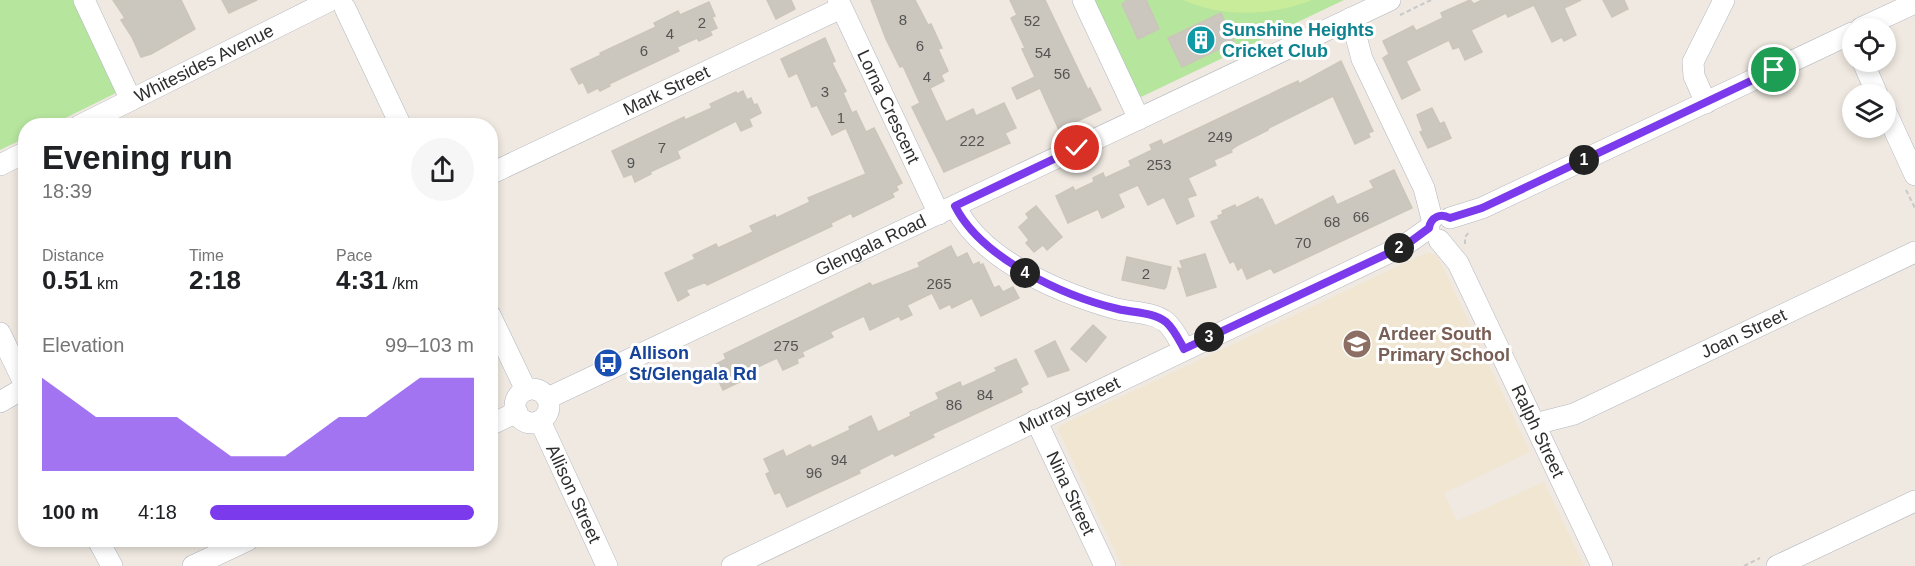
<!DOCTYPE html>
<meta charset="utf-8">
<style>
:root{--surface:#fff;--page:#f6f6f6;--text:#202124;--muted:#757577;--accent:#7c3aed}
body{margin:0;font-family:Helvetica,sans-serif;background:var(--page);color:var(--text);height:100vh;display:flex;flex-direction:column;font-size:22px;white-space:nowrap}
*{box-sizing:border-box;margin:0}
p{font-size:20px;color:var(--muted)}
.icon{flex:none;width:33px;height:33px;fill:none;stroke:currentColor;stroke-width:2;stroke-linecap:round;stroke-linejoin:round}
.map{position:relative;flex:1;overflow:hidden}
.details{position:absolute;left:18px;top:118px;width:480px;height:429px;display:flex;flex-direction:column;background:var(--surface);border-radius:24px;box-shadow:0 3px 9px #0003}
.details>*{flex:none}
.fabs{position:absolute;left:1842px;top:18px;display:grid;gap:12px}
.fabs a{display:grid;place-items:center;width:54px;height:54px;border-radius:50%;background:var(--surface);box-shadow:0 3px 9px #0003;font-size:30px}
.pin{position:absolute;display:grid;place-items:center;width:51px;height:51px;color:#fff;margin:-26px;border:3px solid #fff;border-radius:50%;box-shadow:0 2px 6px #0007}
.km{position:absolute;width:30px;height:30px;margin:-15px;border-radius:50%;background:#222;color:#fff;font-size:16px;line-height:30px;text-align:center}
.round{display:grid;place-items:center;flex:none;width:63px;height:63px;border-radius:32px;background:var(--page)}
.summary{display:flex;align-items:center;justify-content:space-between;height:102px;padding:0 24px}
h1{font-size:33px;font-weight:800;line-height:45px}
.figures{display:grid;grid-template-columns:repeat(3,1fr);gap:9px;height:102px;padding:6px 24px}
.figures div{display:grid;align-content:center}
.figures b{font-size:26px;font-weight:800}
.figures small{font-size:16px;font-weight:400}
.figures p{font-size:16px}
.chart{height:168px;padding:12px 24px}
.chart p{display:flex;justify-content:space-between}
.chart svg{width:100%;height:108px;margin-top:6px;fill:var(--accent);opacity:.7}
ul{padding:0 24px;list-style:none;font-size:20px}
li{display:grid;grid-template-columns:96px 72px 1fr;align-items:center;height:45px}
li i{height:15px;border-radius:8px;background:var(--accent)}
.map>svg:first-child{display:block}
</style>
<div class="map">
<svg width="1915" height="566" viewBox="0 0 1915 566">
<rect width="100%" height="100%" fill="#efe9e1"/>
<polygon fill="#f0e6d1" points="1430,253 1436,255 1440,261 1530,452 1444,493 1457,521 1544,482 1584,566 1122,566 1057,427 1424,254"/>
<g fill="#b6e59e">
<polygon points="0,0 74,0 118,92 49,126 26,126 25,138 0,150"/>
<polygon points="1091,0 1344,0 1141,97 1137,94"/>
</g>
<path fill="#c9ec9a" d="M1183,0H1312C1271,16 1224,18 1183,0Z"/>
<g fill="#cbc7bf" stroke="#cbc5ba" stroke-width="1.5">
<polygon points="113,0 181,0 195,29 151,54 141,57 132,37 121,20 125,18"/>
<polygon points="222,0 257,0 229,13"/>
<polygon points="767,0 791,0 795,9 776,19"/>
<polygon points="871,0 915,0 928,25 931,24 942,48 938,49 948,71 941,75 944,81 930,88 946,122 973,109 976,116 1004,103 1016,128 1005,133 1010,143 944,172 912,107 920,103 903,66 900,67 886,39"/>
<polygon points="1010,0 1045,0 1088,90 1090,88 1101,110 1059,130 1040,88 1017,99 1012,88 1035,77 1022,49 1025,48 1011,18 1017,15"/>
<polygon points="1128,0 1146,0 1159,29 1138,39 1122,4"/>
<polygon points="1470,0 1474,4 1482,0 1581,0 1564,8 1576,35 1564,41 1562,37 1552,42 1534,5 1508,17 1506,13 1471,30 1482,52 1465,60 1459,47 1453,49 1449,40 1406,61 1420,90 1402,99 1383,58 1389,54 1383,41 1413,26 1416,31 1443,18 1441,13"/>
<polygon points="1603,0 1624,0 1628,9 1612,17"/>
<polygon points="709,2 715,16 712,17 717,28 710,31 712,35 699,41 697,38 677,47 679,51 609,84 610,86 600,91 598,88 588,93 583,82 579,84 571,69 601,55 600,53 656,27 654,23 678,11 680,15"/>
<polygon points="1221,13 1234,42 1182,67 1168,38"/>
<polygon points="825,38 835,61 832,63 846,91 843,93 852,113 856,111 866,132 874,128 902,183 896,186 898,190 892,193 894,197 853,217 851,213 831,223 832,226 707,285 706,282 686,290 689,295 678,301 665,273 695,259 693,255 716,244 718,248 753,232 750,226 775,215 776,218 810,202 808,198 866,174 846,128 832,135 817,105 812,107 797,73 789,77 781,59"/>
<polygon points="1341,61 1373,131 1368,133 1370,137 1355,144 1333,96 1267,129 1268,130 1238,145 1231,150 1232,152 1214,160 1216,165 1188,178 1196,195 1187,198 1194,216 1177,224 1164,197 1148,205 1138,185 1118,194 1124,207 1102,218 1098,209 1068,223 1056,196 1073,187 1075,191 1094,182 1093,178 1103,173 1105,178 1131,166 1129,161 1152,150 1150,145 1161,140 1163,145 1283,88 1298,81 1299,84"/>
<polygon points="743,91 747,100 751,98 754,105 757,104 761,113 749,119 752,126 741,131 736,121 677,151 680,158 650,172 651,174 635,182 632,174 624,177 612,151 684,117 685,120 712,108 710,104 736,92 737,94"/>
<polygon points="1432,108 1440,124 1444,122 1451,138 1428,148 1420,132 1423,131 1417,115"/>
<polygon points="1394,170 1412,208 1274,273 1271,268 1247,279 1242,267 1238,270 1234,261 1230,263 1211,222 1219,219 1218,216 1223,214 1222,211 1235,205 1236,208 1258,197 1259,200 1262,199 1275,226 1333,196 1337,205 1374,188 1370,181"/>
<polygon points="1036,206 1062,237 1047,250 1043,245 1034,252 1026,243 1029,240 1019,227 1029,218 1026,214"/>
<polygon points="951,246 957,258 967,253 973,265 979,262 980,265 983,264 994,288 999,286 1003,292 1013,287 1019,298 981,316 972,298 952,308 950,304 940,309 932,293 907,305 912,315 901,320 899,316 870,330 864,316 830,332 833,337 802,352 804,356 797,359 798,363 783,370 777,358 745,373 748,378 723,390 716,375 720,372 716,364 726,359 724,354 870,283 872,286 920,267 918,263"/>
<polygon points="1205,254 1216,287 1187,296 1178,268 1183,269 1180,261"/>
<polygon points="1127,257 1171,267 1166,287 1164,289 1122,280"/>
<polygon points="1093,325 1106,337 1086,362 1071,349"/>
<polygon points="1055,341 1069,370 1048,377 1035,351"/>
<polygon points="1016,359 1028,384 1020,388 1022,392 932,434 934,437 895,456 893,453 859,470 860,473 787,507 780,492 775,494 766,474 770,472 764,459 783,450 786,457 810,445 812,448 850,430 849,427 871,416 878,432 911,416 910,413 939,399 936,393 960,382 962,387 997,371 995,368"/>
</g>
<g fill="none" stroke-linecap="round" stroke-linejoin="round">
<g stroke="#b4b7c1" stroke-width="22">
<g id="minor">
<polyline points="84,0 131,100"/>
<path id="s1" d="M838,0L939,214"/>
<polyline points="1083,0 1139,119"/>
<polyline points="345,8 401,126"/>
<polyline points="1351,18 1362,59 1424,188 1432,219"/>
<polyline points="1861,28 1915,3"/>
<polyline points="1863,62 1877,94"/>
<polyline points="1706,103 1694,76 1693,62 1724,0"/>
<polyline points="1886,112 1915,175"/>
<path id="s2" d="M79,126L329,1"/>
<polyline points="0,165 26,152"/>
<path id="s3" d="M490,174L841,8"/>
<path d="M955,206C981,260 1058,292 1113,308C1130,313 1151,311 1166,322C1174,329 1179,340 1184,349"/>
<polyline points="1450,218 1482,208 1852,33"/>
<path id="s4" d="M1439,240L1458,263L1602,566"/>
<polyline points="490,315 526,390"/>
<polyline points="0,333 26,387"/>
<circle cx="532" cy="406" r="17"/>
<path id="s5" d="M548,398L1390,0"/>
<polyline points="0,402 26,387"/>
<path id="s6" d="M1036,420L1105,566"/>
<path id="s7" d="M540,421L607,566"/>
<path id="s8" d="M1535,424L1574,414L1915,252"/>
<polyline points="490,425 517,412"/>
<polyline points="98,540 112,566"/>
<polyline points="193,566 248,540"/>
<path id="s9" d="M732,566L1405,245L1429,228"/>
<polyline points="1777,566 1915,501"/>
</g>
</g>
<g stroke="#c9c9c9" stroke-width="2" stroke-dasharray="4.5 3" stroke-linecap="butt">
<polyline points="1400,15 1431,0"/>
<polyline points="1906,190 1915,208"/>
<polyline points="1465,244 1465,237 1470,231"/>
<polyline points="1744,566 1760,558"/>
</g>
<use href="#minor" stroke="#fff" stroke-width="21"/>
</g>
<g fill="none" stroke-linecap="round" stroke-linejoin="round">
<g stroke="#fff" stroke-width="12">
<path id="route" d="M1077,148L955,206C981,258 1063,296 1118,309C1134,313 1153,312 1166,322C1174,329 1179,340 1184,349L1406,245L1429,228C1431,217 1440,213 1450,218L1482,208L1774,70"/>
</g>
<use href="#route" stroke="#7c3aed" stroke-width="8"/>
</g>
<defs>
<g id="building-disc" transform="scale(1.5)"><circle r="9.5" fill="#0f9aa8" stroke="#fff"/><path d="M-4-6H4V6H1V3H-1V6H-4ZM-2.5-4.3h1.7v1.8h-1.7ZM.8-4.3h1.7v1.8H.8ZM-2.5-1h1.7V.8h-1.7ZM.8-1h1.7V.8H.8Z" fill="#fff"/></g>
<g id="school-disc" transform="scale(1.5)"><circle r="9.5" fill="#8d6e63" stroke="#fff"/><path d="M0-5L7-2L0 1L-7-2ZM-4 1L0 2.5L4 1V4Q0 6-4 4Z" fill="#fff"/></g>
<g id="bus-disc" transform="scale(1.5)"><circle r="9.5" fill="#1a4fb4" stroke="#fff"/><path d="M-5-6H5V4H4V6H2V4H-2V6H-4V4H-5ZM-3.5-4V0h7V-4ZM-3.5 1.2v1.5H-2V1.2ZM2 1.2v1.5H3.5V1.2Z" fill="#fff"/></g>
</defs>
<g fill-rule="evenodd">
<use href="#building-disc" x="1201" y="40"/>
<use href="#school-disc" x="1357" y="344"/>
<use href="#bus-disc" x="608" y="363"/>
</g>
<g text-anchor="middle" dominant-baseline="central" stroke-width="6" stroke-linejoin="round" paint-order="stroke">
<g font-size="15" fill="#555452">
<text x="903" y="19">8</text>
<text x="1032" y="20">52</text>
<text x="702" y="22">2</text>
<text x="670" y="33">4</text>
<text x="920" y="45">6</text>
<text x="644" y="50">6</text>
<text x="1043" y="52">54</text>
<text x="1062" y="73">56</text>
<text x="927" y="76">4</text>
<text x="825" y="91">3</text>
<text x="841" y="117">1</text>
<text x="1220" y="136">249</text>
<text x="972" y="140">222</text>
<text x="662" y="147">7</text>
<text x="631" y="162">9</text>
<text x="1159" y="164">253</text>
<text x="1361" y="216">66</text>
<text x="1332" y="221">68</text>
<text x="1303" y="242">70</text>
<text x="1146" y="273">2</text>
<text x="939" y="283">265</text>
<text x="786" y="345">275</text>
<text x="985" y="394">84</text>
<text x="954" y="404">86</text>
<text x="839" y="459">94</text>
<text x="814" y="472">96</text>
</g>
<g font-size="18" font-weight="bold" fill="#0d838f" stroke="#fff" text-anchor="start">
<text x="1222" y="30">Sunshine Heights<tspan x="1222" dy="21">Cricket Club</tspan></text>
</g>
<g font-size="18" fill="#2e2e2e" stroke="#fff">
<text stroke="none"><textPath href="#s2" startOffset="140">Whitesides Avenue</textPath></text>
<text stroke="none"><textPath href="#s3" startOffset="195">Mark Street</textPath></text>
<text stroke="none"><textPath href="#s1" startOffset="118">Lorna Crescent</textPath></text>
<text stroke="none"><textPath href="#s5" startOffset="357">Glengala Road</textPath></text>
<text stroke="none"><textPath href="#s8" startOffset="228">Joan Street</textPath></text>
<text stroke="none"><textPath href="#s9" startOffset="374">Murray Street</textPath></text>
<text stroke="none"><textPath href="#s4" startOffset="216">Ralph Street</textPath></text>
<text stroke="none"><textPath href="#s7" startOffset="80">Allison Street</textPath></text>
<text stroke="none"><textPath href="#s6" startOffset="81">Nina Street</textPath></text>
</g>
<g font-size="18" font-weight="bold" fill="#785e54" stroke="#fff" text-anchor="start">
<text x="1378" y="334">Ardeer South<tspan x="1378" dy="21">Primary School</tspan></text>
</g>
<g font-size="18" font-weight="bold" fill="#164399" stroke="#fff" text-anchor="start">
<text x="629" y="353">Allison<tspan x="629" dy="21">St/Glengala Rd</tspan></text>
</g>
</g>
</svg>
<div class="fabs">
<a><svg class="icon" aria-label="locate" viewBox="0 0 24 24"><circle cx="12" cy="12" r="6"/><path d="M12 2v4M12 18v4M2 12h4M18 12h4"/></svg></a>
<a><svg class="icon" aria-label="layers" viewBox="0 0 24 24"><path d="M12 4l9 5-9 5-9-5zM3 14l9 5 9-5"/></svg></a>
</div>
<div class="pin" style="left:1774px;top:70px;background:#1e9e55"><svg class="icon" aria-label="arrive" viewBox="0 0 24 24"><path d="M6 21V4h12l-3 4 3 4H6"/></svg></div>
<div class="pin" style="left:1077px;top:148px;background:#d93025"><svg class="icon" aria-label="check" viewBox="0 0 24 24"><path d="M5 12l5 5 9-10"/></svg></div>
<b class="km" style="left:1584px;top:160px">1</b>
<b class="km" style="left:1399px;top:248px">2</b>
<b class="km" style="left:1209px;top:337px">3</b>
<b class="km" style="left:1025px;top:273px">4</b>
<section class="details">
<div class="summary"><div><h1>Evening run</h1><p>18:39</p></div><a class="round"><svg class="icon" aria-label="share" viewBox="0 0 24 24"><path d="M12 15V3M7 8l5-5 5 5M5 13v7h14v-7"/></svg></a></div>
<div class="figures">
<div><p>Distance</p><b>0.51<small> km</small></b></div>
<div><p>Time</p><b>2:18</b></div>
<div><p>Pace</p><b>4:31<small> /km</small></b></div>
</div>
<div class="chart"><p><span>Elevation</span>99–103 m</p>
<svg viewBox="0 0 160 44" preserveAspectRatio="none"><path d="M0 44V6L10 14L20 22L30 22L40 22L50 22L60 30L70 38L80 38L90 38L100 30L110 22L120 22L130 14L140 6L150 6L160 6V44z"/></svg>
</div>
<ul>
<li><b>100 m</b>4:18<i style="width:100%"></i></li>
</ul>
</section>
</div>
